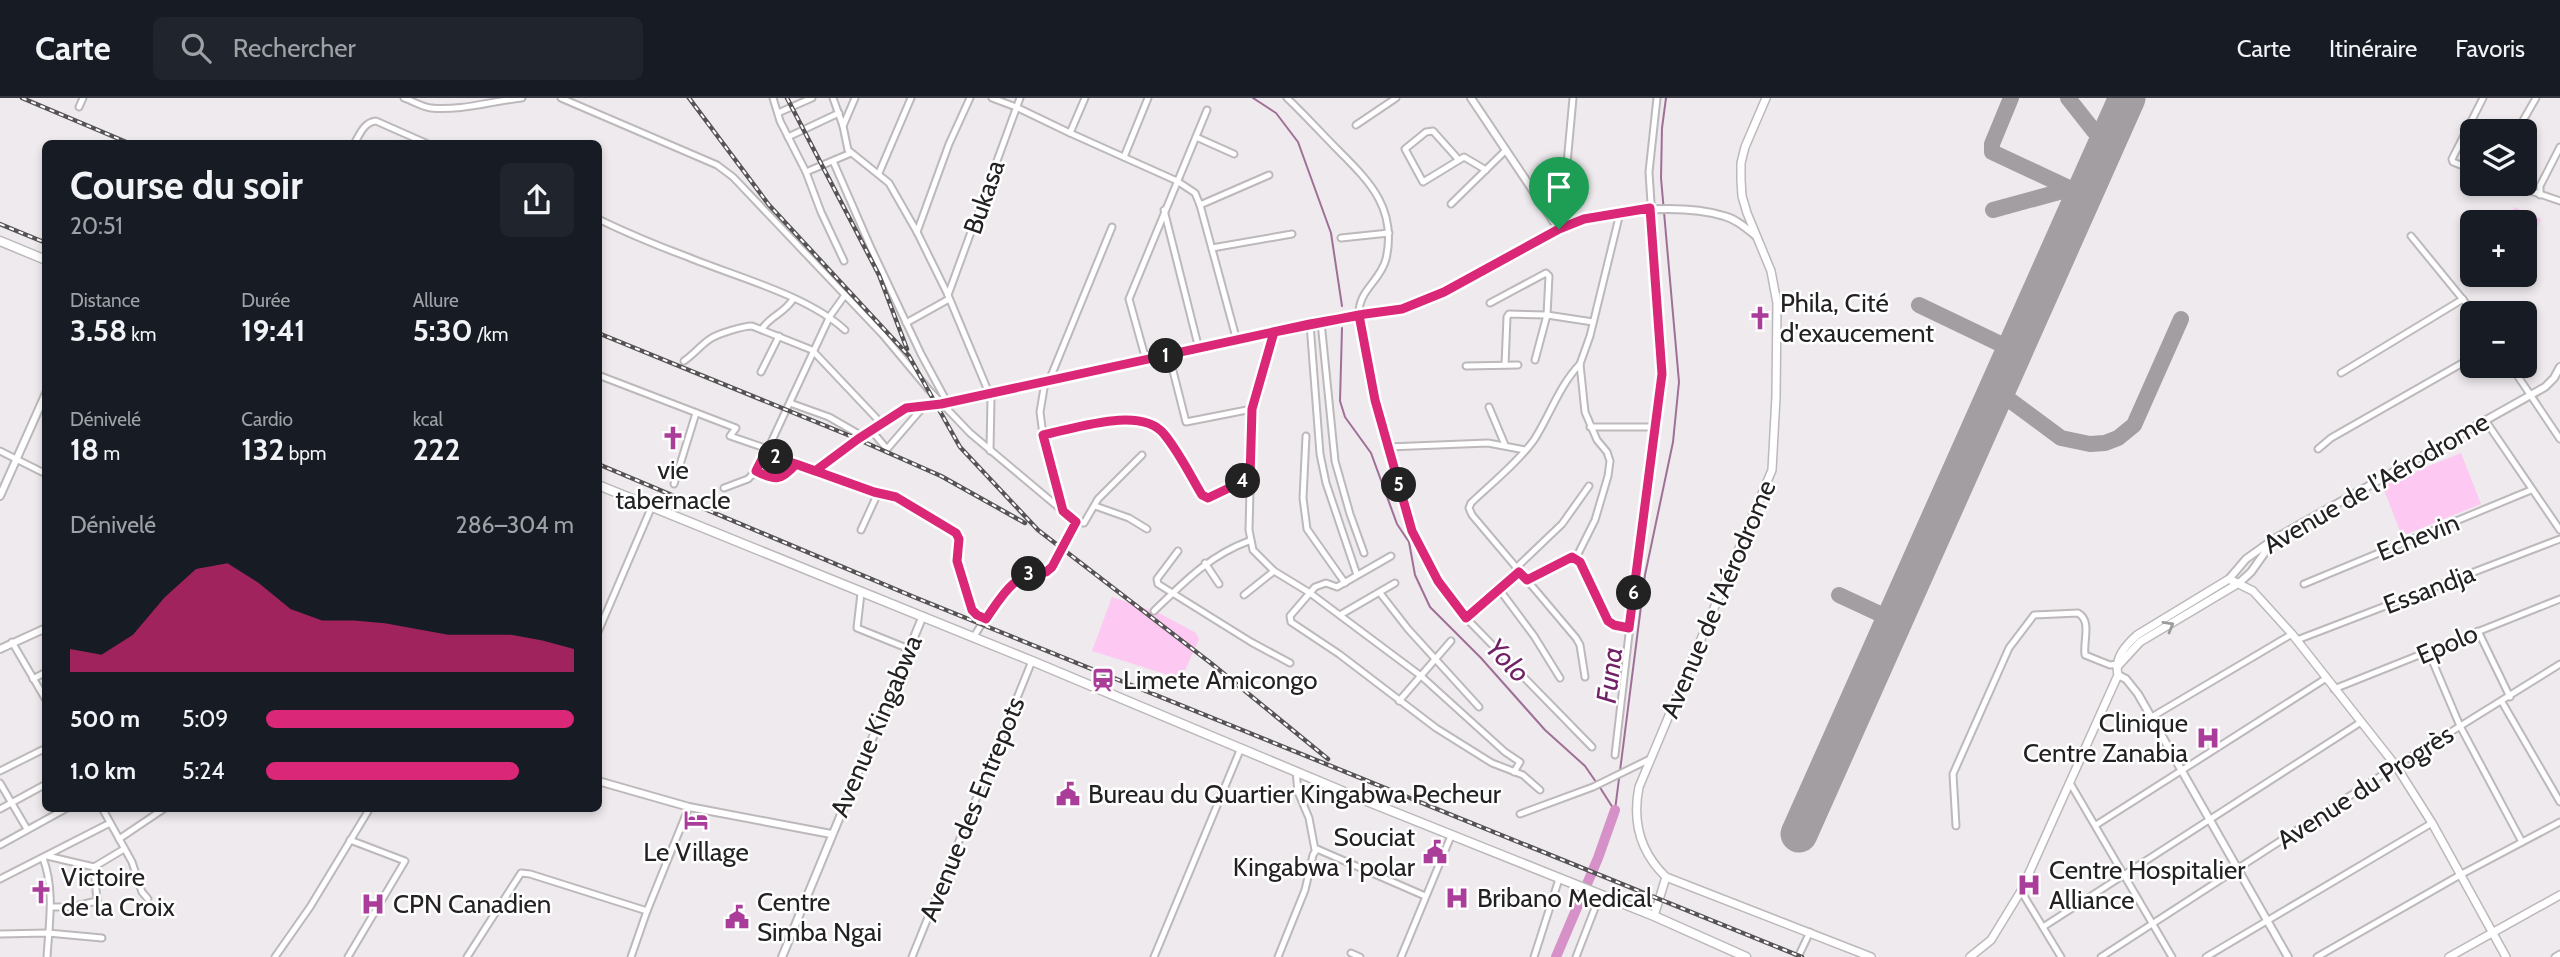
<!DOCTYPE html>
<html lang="fr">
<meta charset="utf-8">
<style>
:root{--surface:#171b24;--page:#20242c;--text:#f1f3f6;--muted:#9ea1a6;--line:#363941;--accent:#db2777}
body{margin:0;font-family:Cabin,sans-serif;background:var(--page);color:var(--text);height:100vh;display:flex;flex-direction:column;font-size:26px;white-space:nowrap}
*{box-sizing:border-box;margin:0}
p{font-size:23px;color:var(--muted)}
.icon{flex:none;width:38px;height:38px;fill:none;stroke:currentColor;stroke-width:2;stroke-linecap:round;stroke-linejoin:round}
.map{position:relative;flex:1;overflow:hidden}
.panel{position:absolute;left:42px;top:42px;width:560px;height:672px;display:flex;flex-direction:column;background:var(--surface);border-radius:10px;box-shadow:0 4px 10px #0003}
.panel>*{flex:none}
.fabs{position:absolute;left:2460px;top:21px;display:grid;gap:14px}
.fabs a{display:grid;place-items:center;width:77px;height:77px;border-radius:10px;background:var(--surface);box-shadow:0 4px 10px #0003;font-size:35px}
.pin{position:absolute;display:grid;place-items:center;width:60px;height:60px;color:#fff;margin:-72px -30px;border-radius:50% 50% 50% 0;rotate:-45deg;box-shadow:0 0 7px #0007}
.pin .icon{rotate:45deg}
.km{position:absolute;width:35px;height:35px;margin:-18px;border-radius:50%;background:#222;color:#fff;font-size:19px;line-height:35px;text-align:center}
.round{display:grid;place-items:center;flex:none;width:74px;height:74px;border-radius:10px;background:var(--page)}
.summary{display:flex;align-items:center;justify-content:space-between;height:119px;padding:0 28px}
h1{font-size:38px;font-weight:700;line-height:52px}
.stats{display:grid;grid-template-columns:repeat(3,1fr);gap:10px;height:119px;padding:7px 28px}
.stats div{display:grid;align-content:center}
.stats b{font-size:30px;font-weight:700}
.stats small{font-size:19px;font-weight:400}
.stats p{font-size:19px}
.chart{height:196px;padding:14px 28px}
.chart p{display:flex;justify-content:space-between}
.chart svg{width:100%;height:126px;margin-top:7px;fill:var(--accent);opacity:.7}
ul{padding:0 28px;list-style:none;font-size:23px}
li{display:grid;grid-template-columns:112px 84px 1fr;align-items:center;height:52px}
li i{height:18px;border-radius:9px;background:var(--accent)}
header{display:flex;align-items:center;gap:42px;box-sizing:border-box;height:98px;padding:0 35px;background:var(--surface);border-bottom:2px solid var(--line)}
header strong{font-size:33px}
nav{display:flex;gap:38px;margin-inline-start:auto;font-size:24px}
.search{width:490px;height:63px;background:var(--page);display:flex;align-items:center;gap:18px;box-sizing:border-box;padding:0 24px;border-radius:10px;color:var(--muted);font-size:26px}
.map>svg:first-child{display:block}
</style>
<header>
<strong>Carte</strong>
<div class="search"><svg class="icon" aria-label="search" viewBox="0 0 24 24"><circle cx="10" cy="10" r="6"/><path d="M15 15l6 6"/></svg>Rechercher</div>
<nav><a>Carte</a><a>Itinéraire</a><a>Favoris</a></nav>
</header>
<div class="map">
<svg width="2560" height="859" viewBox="0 0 2560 859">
<rect width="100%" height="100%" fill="#eeeaed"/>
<g fill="#fdc9f2">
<polygon points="2514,109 2541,121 2525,156 2525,124 2508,124"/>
<polygon points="2461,355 2481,406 2402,438 2382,387"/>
<polygon points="1112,499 1159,515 1196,535 1199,541 1181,581 1092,553"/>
</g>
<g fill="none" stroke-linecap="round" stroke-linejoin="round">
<g stroke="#a06f96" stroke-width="2">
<polyline points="1253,0 1276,15 1298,44 1331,135 1342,208"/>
<polyline points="1342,230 1340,303 1345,319 1371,355 1397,426 1409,444 1415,477 1430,509 1481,560 1545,632 1585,668 1596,684"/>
<polyline points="1599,688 1613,710"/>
<polyline points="1615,712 1645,477 1673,344 1679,284 1661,80 1662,30 1666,0"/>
</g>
<polyline stroke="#d591c8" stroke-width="10" points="1556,859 1598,760 1615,712"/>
<g stroke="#a29ea1" stroke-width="16">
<polyline points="2011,0 1992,46 1992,54 2084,97"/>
<polyline points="2068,0 2094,33 2109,42"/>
<polyline points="1993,112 2070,91"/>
<polyline points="1919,207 2015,253"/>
<polyline points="1997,295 2011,303 2061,340 2090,346 2105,345 2118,340 2134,327 2181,221"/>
<polyline points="1839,497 1895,523"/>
</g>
<polyline stroke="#a29ea1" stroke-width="37" points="1799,736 2127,0"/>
<g stroke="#bcb8bb" stroke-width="9">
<g id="minor">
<path d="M404,0C413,3 422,9 431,10C461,13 492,3 522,0"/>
<polyline points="561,0 717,67 733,79 883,237 929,292 970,335 1076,424 1084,425 1098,401 1142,357"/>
<polyline points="773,0 780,23 806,74 821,114 844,163"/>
<polyline points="833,0 843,28 848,52 889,85 917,134 948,197 991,300 990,353"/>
<polyline points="992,0 1016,9 1070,35 1177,83 1195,95 1200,107 1237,243"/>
<path d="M1287,0C1305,17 1322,36 1340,54C1371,85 1397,112 1386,161C1380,184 1358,192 1359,217L1375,302L1412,433L1438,483L1466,520L1592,649"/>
<polyline points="79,9 83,0"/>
<polyline points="778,15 812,0"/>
<polyline points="1356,27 1396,0"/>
<polyline points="843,28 855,0"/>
<polyline points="2517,33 2536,0"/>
<polyline points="1070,35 1085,0"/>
<polyline points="788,39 839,15"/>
<polyline points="1196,39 1234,56"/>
<path d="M354,46C360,36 364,24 376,23L428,46"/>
<polyline points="1124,59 1148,0"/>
<polyline points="1458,61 1433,33 1426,34 1405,51 1423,84 1464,59 1486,72"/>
<polyline points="833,63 871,150 921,256 947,304"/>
<polyline points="2473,72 2453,64 2452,61 2483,0"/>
<polyline points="806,74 851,55"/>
<polyline points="879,75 911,0"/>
<polyline points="2511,86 2560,103"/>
<polyline points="2540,97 2540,88 2560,49"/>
<polyline points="1451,106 1506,52"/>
<polyline points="1200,107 1269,77"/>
<polyline points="1164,112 1199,251"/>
<path d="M598,121C627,135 658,148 688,159C736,179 807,197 845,232"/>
<polyline points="1553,123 1559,119 1563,109 1573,0"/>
<polyline points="917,134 949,46 970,0"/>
<polyline points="2411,138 2474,215"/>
<polyline points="1341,140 1389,135"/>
<polyline points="1212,150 1292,136"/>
<polyline points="948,197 1020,0"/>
<polyline points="1490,205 1546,175 1549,178 1547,217 1535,262"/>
<polyline points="1321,224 1335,363 1350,416 1364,455"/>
<polyline points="906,225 949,201"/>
<polyline points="1310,226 1320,356 1326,385 1357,477"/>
<path d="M762,231C770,218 785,215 793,201"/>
<polyline points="1274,235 1252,311 1249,432 1253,452 1274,473 1310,495 1421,578 1505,654 1520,664 1514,674"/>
<polyline points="1169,257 1186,324 1252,311"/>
<polyline points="1146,262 1129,201 1207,12"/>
<path d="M684,263C694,256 701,247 710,241C717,236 743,228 752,228L812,252L881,325L911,308L941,306L1310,226L1402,211L1444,194L1558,130"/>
<path d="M1580,266C1559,288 1550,317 1534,342C1517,365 1492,385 1471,405L1469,410L1472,417L1576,540L1580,547L1585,579"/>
<polyline points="1505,267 1507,219 1509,216 1547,217 1593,224"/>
<polyline points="1466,268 1518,267"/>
<polyline points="2511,268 2560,341"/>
<polyline points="761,274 779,238"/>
<polyline points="2341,275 2463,201"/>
<polyline points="598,277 736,330 730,338 768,351"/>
<polyline points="1049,283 1112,129"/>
<polyline points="1045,284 1040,314 1043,337 1063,413"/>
<polyline points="790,305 829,319 862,338"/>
<polyline points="1489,309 1505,347"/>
<polyline points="2485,322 2560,432"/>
<polyline points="1590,329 1655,329"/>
<polyline points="871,332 887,351 924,308"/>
<path d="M1043,337L1130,321C1173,324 1181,372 1205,400L1250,380"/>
<polyline points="1306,338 1303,400 1307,431 1345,485"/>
<polyline points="1388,349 1488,345 1525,352"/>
<polyline points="2318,351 2331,340 2473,259"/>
<polyline points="0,353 46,376"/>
<polyline points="765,355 815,373 881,325"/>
<polyline points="756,373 776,381 789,374 796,366"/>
<polyline points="815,373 878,395 861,432"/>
<polyline points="674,386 696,315"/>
<polyline points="724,390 748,381 756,373 768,351 830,218 845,197"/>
<polyline points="878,395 896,399 956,435 959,441 957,463 972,512 977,517 986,521"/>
<polyline points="1095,408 1129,420 1147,431"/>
<polyline points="1178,453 1157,481 1158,486 1251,544 1290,565"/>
<polyline points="1391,458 1337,489 1326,485 1315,489 1290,518 1291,524 1339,556 1436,630 1492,665 1523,677 1540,692"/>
<polyline points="1576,460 1595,422 1608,378 1610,363 1607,354 1597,342 1585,314 1580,266 1590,238 1620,115"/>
<polyline points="1205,465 1219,486"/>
<polyline points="1516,470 1562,426 1589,388"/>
<polyline points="1527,482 1572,459 1576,460 1608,523 1614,527 1629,530"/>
<polyline points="2304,486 2531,392"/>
<polyline points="1499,491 1534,538 1560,580"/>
<polyline points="861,495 857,530 909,551"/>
<polyline points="1380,495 1408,531 1479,609"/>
<polyline points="1244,497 1274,473"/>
<path d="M1154,513C1184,484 1210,457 1249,443"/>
<polyline points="1340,517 1395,485"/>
<polyline points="1466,520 1519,474"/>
<polyline points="2478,533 2510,599"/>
<polyline points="598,534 652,408"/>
<path d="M973,540C991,512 1008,473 1046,474L1052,469L1076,424"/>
<polyline points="2297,542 2560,441"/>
<polyline points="12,544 46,602"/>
<polyline points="2429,555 2460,628 2522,744"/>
<polyline points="33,581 46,574"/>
<polyline points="2334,591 2560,501"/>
<polyline points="1399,603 1451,543"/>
<polyline points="2502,604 2560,704"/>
<polyline points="2150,620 2292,536"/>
<polyline points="1615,657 1648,372 1662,276 1649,74 1657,0"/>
<polyline points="0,673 46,650"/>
<polyline points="1296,673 1298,694 1309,720 1315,752"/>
<polyline points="0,685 27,731"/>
<polyline points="2070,685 2172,859"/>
<polyline points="102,710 132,764 142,794 148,801"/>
<polyline points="0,711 46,686"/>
<polyline points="1520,716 1593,689 1650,661"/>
<polyline points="2096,727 2325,581"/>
<path d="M1956,728L1953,676L2009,550L2034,517L2078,515C2092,523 2083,542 2085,557L2110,567L2117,566"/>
<polyline points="119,741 165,710"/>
<polyline points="0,747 67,710"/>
<polyline points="47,758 94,769 124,751"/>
<path d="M43,760C55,792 49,826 47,859"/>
<polyline points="0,781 110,725"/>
<polyline points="2021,793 2061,859"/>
<polyline points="51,809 71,809 97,803 94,769"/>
<polyline points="2043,829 2361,624"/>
<polyline points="0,836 48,835 102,840"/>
<polyline points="1351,855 1360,859"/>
<polyline points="275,859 310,809 370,710"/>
<polyline points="348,859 405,763 350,742"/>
<polyline points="467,859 521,775 530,776 647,813"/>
<polyline points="631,859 647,813 689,709"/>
<polyline points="912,859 1032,563"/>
<polyline points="1154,859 1241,650"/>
<polyline points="1278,859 1305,792 1313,757 1317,751 1425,798"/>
<polyline points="1401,859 1451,738"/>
<polyline points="1534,859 1559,781"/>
<polyline points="1576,859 1600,797"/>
<polyline points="1798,859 1810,834"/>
<polyline points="2101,859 2396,668 2560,566"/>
<polyline points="2206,859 2432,725"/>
<polyline points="2317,859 2460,777 2560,724"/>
<polyline points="2555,859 2560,856"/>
</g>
</g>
<g stroke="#bcb8bb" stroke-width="10">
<g id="tertiary">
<path d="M1471,0L1558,130C1597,111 1683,105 1724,118C1736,121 1746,130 1756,138"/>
<polyline points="0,398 46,295"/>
<polyline points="2229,481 2246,461 2274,441 2545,289 2554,280 2560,269"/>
<polyline points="2239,485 2251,474 2273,443"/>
<polyline points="0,551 46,530"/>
<polyline points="2118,577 2126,581 2138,596 2288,859"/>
<polyline points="598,683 689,709 831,736"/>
<polyline points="782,859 922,520"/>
</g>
</g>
<g stroke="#bcb8bb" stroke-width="10">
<g id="secondary">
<path d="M1766,0L1745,49L1741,65V82L1742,98L1747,115L1771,173L1777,205L1776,299L1772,372L1639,689C1632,724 1641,755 1666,779L1871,859"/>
<polyline points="2117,569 2140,544 2239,485"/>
<polyline points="1654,818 1666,779"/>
<path d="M1970,859L1991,842L2021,793L2118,577C2114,560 2125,548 2137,537L2229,481L2253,493L2292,536L2396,668L2432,725L2506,859"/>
<polyline points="2449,859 2560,797"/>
</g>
</g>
<g stroke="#bcb8bb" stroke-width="11">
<g id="primary">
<polyline points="0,143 46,162"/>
<polyline points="598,387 1032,563 1354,698 1654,818 1746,859"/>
</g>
</g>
<use href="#minor" stroke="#fff" stroke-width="5"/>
<use href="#tertiary" stroke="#fff" stroke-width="6"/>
<use href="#secondary" stroke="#fff" stroke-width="7"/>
<use href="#primary" stroke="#fff" stroke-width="8"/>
<g stroke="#565355" stroke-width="4.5">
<g id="rail">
<polyline points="22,0 131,46"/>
<polyline points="689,0 769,107 909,258 960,349 1038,432 1212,566 1328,661"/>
<polyline points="787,0 879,177 907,251"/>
<polyline points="0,126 46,145"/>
<polyline points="598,235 848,337 941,378 1025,425"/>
<polyline points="598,366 914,499 1802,859"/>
</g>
</g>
<use href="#rail" stroke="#fff" stroke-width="2" stroke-dasharray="5" stroke-linecap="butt"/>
</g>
<defs><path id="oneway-chevron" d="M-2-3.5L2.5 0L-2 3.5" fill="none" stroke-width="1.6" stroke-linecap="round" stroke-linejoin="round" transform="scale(1.75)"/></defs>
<use stroke="#9c9b9c" href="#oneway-chevron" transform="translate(2169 528) rotate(-30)"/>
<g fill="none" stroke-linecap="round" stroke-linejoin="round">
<g stroke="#fff" stroke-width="14">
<path id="route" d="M1559,131L1444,194L1402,211L1365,216C1346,220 1328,223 1310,226L941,306L906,310L858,341L815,373L765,355L756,373C775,383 781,383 796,366L874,394L896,399L956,435L959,441L957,463L972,512L977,517L986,521C1002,498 1014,474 1046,474L1052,469L1076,424L1063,413L1043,337C1074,331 1141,307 1164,336C1179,354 1190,377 1202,397L1208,400L1250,380L1252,311L1274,234L1359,217L1375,302L1412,433L1438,483L1466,520L1519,474L1527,482L1572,459L1580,464L1608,523L1614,527L1629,530L1662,276L1650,110L1584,121L1559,131"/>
</g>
<use href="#route" stroke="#db2777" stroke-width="9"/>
</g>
<defs>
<g id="church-bare" transform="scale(1.89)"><path d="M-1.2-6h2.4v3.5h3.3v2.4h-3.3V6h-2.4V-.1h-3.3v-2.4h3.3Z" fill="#aa3c9a" stroke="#fff" stroke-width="2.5" paint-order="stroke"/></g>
<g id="station-bare" transform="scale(1.89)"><path d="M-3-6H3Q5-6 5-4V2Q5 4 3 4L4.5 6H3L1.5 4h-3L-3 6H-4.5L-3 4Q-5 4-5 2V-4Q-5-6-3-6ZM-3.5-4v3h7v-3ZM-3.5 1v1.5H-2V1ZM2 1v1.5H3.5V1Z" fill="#aa3c9a" stroke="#fff" stroke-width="2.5" paint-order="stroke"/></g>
<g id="hospital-bare" transform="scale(1.89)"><path d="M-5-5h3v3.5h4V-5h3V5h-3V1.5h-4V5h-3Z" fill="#aa3c9a" stroke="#fff" stroke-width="2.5" paint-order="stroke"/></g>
<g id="civic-bare" transform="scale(1.89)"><path d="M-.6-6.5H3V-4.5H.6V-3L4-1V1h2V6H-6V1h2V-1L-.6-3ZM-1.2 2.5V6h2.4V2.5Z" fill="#aa3c9a" stroke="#fff" stroke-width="2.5" paint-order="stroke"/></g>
<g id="hotel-bare" transform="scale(1.89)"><path d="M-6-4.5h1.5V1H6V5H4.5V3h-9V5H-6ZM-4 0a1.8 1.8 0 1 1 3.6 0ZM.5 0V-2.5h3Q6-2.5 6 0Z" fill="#aa3c9a" stroke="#fff" stroke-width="2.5" paint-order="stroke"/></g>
</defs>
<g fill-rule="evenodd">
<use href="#church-bare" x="1760" y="220"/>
<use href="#church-bare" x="673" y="340"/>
<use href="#station-bare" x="1103" y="582"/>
<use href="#hospital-bare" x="2208" y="640"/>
<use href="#civic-bare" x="1068" y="696"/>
<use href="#hotel-bare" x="696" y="722"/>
<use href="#civic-bare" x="1435" y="754"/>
<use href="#hospital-bare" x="2029" y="787"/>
<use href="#church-bare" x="41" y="794"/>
<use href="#hospital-bare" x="1457" y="800"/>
<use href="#hospital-bare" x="373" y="806"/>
<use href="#civic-bare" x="737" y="819"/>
</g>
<g text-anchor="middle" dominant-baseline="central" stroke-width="5" stroke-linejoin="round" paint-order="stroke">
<g font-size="26" fill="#232122" stroke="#fff">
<text transform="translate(984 99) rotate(-71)">Bukasa</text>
<text transform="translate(2376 385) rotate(-30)">Avenue de l’Aérodrome</text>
<text transform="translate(2418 439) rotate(-22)">Echevin</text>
<text transform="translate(2429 491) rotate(-21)">Essandja</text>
<text transform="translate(1718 501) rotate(-67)">Avenue de l’Aérodrome</text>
<text transform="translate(2447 546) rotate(-23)">Epolo</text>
<text transform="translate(876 628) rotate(-67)">Avenue Kingabwa</text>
<text transform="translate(2365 689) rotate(-33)">Avenue du Progrès</text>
<text transform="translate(972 711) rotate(-68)">Avenue des Entrepots</text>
</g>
<g font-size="26" fill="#232122" stroke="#fff" text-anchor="start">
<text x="1780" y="205">Phila, Cité<tspan x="1780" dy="30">d'exaucement</tspan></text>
<text x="673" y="372" text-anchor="middle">vie<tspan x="673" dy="30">tabernacle</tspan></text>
<text x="1123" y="582">Limete Amicongo</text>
<text x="2188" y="625" text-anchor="end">Clinique<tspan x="2188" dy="30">Centre Zanabia</tspan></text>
<text x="1088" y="696">Bureau du Quartier Kingabwa Pecheur</text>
<text x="1415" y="739" text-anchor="end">Souciat<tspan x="1415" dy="30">Kingabwa 1 polar</tspan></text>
<text x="696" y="754" text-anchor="middle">Le Village</text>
<text x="2049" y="772">Centre Hospitalier<tspan x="2049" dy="30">Alliance</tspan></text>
<text x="61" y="779">Victoire<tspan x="61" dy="30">de la Croix</tspan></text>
<text x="1477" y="800">Bribano Medical</text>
<text x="757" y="804">Centre<tspan x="757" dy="30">Simba Ngai</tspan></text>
<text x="393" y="806">CPN Canadien</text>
</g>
<g font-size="28" font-style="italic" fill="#712266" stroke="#fff">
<text transform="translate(1508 562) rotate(46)">Yolo</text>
<text transform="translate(1609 577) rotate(-83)">Funa</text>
</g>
</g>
</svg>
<div class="fabs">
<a><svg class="icon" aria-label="layers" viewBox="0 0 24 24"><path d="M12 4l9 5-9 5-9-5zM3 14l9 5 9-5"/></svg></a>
<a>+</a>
<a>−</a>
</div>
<div class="pin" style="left:1559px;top:131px;background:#1e9e55"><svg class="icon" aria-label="arrive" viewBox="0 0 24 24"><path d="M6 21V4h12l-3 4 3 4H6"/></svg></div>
<b class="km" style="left:1166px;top:258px">1</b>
<b class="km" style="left:776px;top:359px">2</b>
<b class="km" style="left:1029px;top:476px">3</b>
<b class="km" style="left:1243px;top:383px">4</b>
<b class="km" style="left:1399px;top:387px">5</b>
<b class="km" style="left:1634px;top:495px">6</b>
<section class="panel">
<div class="summary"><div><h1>Course du soir</h1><p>20:51</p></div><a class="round"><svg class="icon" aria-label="share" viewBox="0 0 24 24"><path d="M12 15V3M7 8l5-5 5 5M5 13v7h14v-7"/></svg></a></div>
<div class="stats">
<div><p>Distance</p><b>3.58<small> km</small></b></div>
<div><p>Durée</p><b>19:41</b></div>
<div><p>Allure</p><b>5:30<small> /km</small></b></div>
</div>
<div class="stats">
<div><p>Dénivelé</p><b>18<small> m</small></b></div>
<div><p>Cardio</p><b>132<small> bpm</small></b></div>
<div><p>kcal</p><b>222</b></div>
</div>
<div class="chart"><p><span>Dénivelé</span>286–304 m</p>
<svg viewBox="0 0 160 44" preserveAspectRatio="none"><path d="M0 44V36L10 38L20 31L30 18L40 8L50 6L60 13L70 22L80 26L90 26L100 27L110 29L120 31L130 31L140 31L150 33L160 36V44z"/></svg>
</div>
<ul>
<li><b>500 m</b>5:09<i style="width:100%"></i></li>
<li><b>1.0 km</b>5:24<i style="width:82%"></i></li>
</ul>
</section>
</div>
